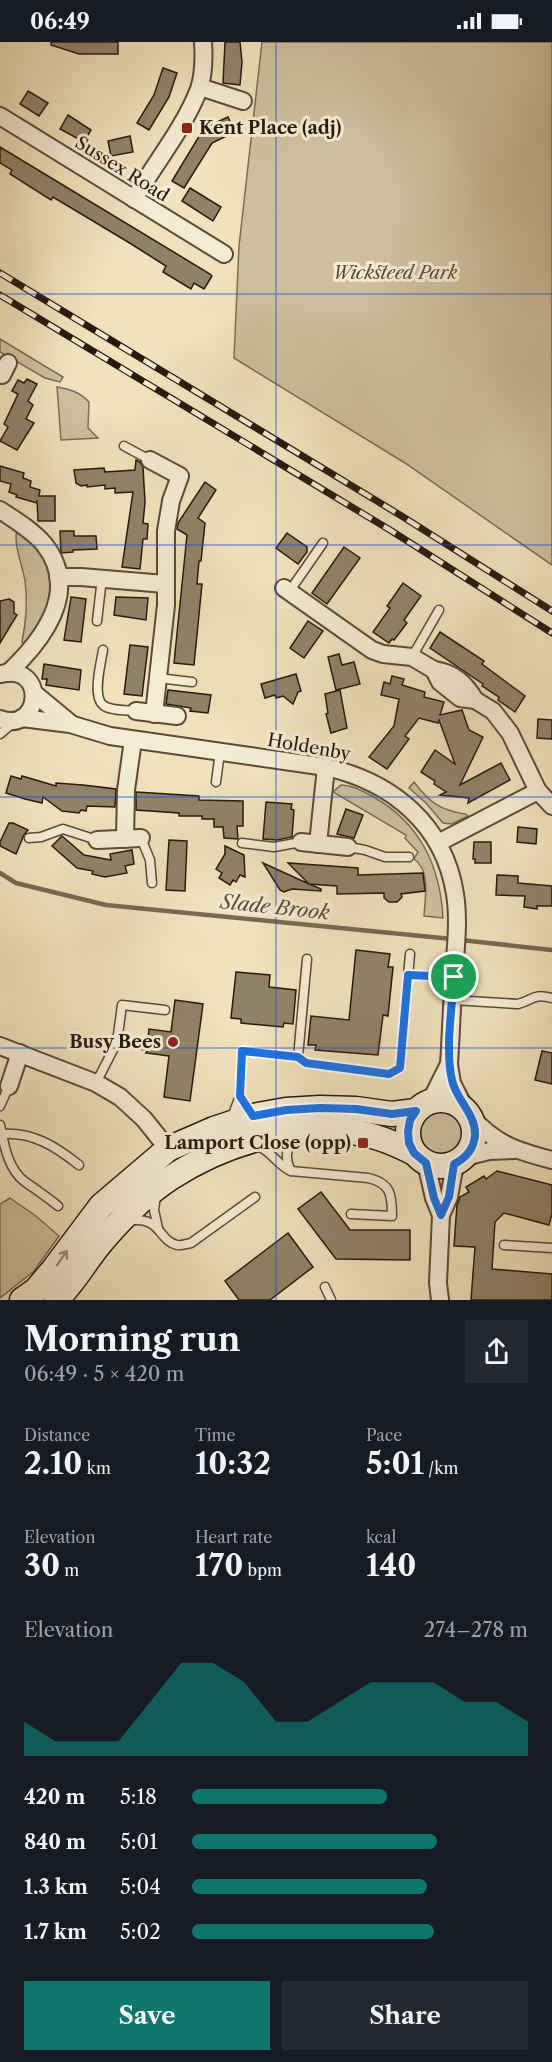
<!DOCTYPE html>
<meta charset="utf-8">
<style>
:root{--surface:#171b24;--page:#242831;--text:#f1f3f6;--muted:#9ea1a6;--accent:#0f766e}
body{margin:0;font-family:"Libre Caslon Text",serif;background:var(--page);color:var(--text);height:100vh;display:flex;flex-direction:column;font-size:22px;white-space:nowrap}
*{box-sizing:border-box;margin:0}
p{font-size:20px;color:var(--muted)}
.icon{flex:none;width:33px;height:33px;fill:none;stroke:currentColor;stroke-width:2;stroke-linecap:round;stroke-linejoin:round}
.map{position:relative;height:1258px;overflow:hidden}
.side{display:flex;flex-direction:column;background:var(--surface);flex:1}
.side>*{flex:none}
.pin{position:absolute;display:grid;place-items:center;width:51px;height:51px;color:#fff;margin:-26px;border:3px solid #fff;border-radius:50%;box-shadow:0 2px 6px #0007}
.round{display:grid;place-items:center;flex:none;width:63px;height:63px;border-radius:0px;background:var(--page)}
.head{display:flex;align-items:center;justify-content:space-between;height:102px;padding:0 24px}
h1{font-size:33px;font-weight:700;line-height:45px}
.figures{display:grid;grid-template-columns:repeat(3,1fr);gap:9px;height:102px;padding:6px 24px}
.figures div{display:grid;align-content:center}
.figures b{font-size:30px;font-weight:700}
.figures small{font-size:16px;font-weight:400}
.figures p{font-size:16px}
.chart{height:168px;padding:12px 24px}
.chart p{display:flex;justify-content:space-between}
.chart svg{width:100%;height:108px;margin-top:6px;fill:var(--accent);opacity:.7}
.button{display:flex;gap:12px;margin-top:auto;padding:12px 24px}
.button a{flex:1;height:69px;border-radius:0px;background:var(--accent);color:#fff;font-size:24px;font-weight:700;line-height:69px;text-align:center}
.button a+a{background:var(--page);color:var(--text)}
ul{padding:0 24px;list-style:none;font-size:20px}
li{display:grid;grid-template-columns:96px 72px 1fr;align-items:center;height:45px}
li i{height:15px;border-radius:8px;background:var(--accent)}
.status{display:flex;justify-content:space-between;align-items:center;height:42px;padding:0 30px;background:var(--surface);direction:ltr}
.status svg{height:16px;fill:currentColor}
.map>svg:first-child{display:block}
</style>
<div class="status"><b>06:49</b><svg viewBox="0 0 49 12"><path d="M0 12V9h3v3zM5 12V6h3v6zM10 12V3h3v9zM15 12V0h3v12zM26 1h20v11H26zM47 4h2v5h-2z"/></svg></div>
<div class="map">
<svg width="552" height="1258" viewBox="0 0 552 1258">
<rect width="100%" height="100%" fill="#f0e2bd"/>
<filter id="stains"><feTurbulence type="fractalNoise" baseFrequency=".00333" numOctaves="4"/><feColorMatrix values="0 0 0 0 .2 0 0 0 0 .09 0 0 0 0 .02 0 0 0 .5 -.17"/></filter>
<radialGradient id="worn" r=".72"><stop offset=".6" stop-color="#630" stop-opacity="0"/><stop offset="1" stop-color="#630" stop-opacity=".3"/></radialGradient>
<g fill="#cec09f" stroke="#7b6c56" stroke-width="1.5">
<polygon points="262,0 552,0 552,523 405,421 234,316 239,204"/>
<polygon points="0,297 63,335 60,340 45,336 0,310"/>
<path d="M57,345C69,347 80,350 89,360L88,386L98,396L61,398Z"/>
<path d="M17,489C43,507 61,539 46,571C41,582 32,592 24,602L22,600C26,580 28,560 25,539C23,525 13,501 17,489Z"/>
<path d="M414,740C430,761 440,768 465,772L468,774L452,782L443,781L426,761L409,746Z"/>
<path d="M341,743C352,743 362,749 372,754C420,781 440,823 443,876L424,874C425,855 431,829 414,817L418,810L405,796L406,793L333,750Z"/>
<circle cx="440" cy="1092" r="22"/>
<polygon points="10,1156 36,1174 59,1194 34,1229 0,1256 0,1162"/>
</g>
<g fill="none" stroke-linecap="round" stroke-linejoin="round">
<g stroke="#776953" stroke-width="4.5">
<polyline points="0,831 16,841 106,863 452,897"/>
<polyline points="461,898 552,908"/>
</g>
</g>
<g fill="#908269" stroke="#28190d" stroke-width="1.5">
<polygon points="51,0 118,0 118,12 79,12 51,3"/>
<polygon points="225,0 240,0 242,20 240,43 223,41"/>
<polygon points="163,26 177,31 169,55 149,88 137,81 154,53"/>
<polygon points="28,49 48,61 39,74 20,62"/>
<polygon points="68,73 91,88 84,100 60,87"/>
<polygon points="228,75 235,90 212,101 184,146 172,139 204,86"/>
<polygon points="130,94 133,110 111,114 108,99"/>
<polygon points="0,105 210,232 212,234 204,247 194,241 191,247 163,230 166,224 128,200 53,155 51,158 10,132 12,128 0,121"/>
<polygon points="190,146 221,165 213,179 182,159"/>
<polygon points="27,337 37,342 28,359 33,363 26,377 34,381 17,408 0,399 8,385 4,382 18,352 12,349 18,338 24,341"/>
<polygon points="136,418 140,420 143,425 145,460 143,481 148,482 147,497 143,497 140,527 122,525 133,450 115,451 115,446 105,447 105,443 87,445 87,443 81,444 76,441 74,428 104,426 105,430 135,428"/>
<polygon points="0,424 24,431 23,436 31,439 30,445 40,448 39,454 55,454 55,479 38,479 37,458 37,461 16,455 17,453 9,450 11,442 0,439"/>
<polygon points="205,440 216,448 198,476 205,481 201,519 199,519 197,542 202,542 194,623 174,621 187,493 177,487 178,481"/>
<polygon points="60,489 74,489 74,494 96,494 97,507 73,508 73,510 61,511"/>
<polygon points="287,491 307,505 307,510 298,522 276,506"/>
<polygon points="344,505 360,516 327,562 312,551"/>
<polygon points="403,541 421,554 404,578 407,581 394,598 392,597 389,601 373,590 390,566 387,564"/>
<polygon points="71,555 86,557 81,600 64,598"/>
<polygon points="116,555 148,556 146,578 114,573"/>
<polygon points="9,557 14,560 14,571 17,573 0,601 0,559"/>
<polygon points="308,579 323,589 304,616 290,606"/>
<polygon points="440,590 484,619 482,622 525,654 515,670 498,658 499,655 482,644 483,642 430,606"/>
<polygon points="130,603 148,605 142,654 124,652"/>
<polygon points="339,612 342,623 354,620 360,642 336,648 328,615"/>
<polygon points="44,622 81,628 79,648 46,643 47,637 42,637"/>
<polygon points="296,632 301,649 298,650 293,662 283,654 276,656 275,653 265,656 261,642"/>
<polygon points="392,634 404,637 402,643 425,650 424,655 444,660 440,673 462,668 469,688 483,695 460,743 501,721 510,738 468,761 469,756 440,753 446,750 434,742 435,739 421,730 435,708 455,722 439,678 438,681 419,676 405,694 409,697 387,727 369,715 394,684 399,657 381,653 384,640 390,642"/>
<polygon points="168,648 211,653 208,671 190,669 191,666 166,662"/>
<polygon points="340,648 347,686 331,691 326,672 328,671 325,652"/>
<polygon points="538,677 552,678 552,697 537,696"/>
<polygon points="11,734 21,737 22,734 56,744 56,741 83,743 116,747 115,765 87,764 86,769 81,768 79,771 62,769 43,755 42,761 25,757 6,751"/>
<polygon points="136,750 199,754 199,758 243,759 243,784 237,784 238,797 224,796 223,785 214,785 214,777 202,777 202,774 179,774 179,771 136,768"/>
<polygon points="266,760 292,762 291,767 294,768 292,795 277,798 263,797"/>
<polygon points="346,767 363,773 354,796 337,792"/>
<polygon points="9,781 13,781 28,788 24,793 16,812 0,804 0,800"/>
<polygon points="518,785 537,787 536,802 517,800"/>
<polygon points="62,794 84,813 111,818 110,812 132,808 134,822 125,824 127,831 105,835 92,832 93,829 77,826 52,804"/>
<polygon points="169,798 187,799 185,849 166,848"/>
<polygon points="474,800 491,800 491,821 475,821 475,817 473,817"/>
<polygon points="225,804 244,813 245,835 240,833 236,840 233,838 230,843 219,836 222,831 216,827 225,812"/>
<polygon points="263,821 309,842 288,821 358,826 358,833 423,831 425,849 401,852 402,855 397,860 389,860 384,856 384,851 337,852 337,844 309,842 321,847 321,849 292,847 284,850 280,848"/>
<polygon points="497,833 518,834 518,841 552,844 552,864 537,864 537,867 524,865 525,854 496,853"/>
<polygon points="356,908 390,912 388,925 393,925 388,974 383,973 378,1013 315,1008 316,1003 308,1003 311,974 349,978"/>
<polygon points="236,930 270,933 269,945 296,948 293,982 284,981 283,985 241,981 241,977 231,976"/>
<polygon points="175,958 203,962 190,1059 164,1055 169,1014 146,1011 150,1004 148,998 149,987 171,990"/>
<polygon points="542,1009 552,1011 552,1042 535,1038"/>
<polygon points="497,1129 552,1143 552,1172 549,1183 504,1171 495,1180 492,1227 552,1232 552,1258 471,1258 475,1205 454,1204 457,1163 460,1155 469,1150 466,1145 484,1134 486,1137"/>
<polygon points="321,1150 350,1188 410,1188 410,1218 336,1217 298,1167"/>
<polygon points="288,1191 313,1225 270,1258 239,1258 225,1239"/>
</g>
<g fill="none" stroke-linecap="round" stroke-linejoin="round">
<g stroke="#5a4b39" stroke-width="11">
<g id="lane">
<polyline points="124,404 150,418"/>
<polyline points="289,550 323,501"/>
<polyline points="97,579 102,536"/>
<path d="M103,608C101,621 92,654 103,663C110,669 127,668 136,669"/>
<polyline points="412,615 439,568"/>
<polyline points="158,636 192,640"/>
<polyline points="0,692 14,680"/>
<polyline points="216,740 220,710"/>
<polyline points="29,796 41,795 63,787 97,798"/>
<polyline points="141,796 150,818 152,841"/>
<polyline points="242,801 274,805 301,800"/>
<polyline points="348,805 365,808 385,815 409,815"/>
<polyline points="408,933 454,935"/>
<path d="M453,958L518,962C534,958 532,951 552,956"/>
<polyline points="117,1000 144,1003"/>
<polyline points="298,1015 307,917"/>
<polyline points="96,1041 117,1000 122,963 165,968"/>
<polyline points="0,1064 9,1044"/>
<polyline points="232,1075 240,1054 242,1009 298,1015 306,1021 389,1032 400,1026 410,912"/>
<path d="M0,1083C4,1102 8,1127 24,1139C35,1147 47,1155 58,1164"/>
<path d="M2,1092C33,1090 55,1104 79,1123"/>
<path d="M257,1104C271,1108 277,1123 291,1129L368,1136C391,1141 392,1153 392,1174L351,1172"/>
<path d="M291,1129C284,1115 286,1106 296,1094"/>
<polyline points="156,1154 154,1168 158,1186"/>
<path d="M127,1179C162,1173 157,1198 177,1203C181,1204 186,1202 191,1201L255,1155"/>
<polyline points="504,1203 552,1206"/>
<polyline points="325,1245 331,1258"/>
</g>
</g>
<g stroke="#5a4b39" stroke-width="20">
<g id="street">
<polyline points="200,45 243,59"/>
<polyline points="0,74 224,212"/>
<path d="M134,157C155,121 184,86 199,47C204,32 204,15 203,0"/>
<polyline points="2,333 8,321"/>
<polyline points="150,418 180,434 171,459 166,489 166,563 154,672"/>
<path d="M0,468C15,478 32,488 44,502C81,549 43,598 8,631"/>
<polyline points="58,535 81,535 165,542"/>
<polyline points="284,546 372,608 383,612 412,615 434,628 440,640 460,656 475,658 493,669 510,691 538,749 552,764"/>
<path d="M434,628C454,631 465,641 475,658"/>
<polyline points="35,652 70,681"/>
<polyline points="136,669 177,674"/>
<path d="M22,676L70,682L110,694L326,725C392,740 444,782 455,852C459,877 456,904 454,930C452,961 451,991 449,1022L452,1041L465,1067"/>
<path d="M0,677C41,692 48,621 1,632"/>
<polyline points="125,797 126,748 133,698"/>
<polyline points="97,798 141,796"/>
<polyline points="301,800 348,805"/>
<polyline points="438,801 538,749"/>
<polyline points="318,802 326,725"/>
<polyline points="0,1004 96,1041 120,1055 144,1077 168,1107"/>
<polyline points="9,1044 20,1011"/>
<polyline points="430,1060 449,1022"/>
<path d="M472,1076C497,1103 517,1109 552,1118"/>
<polyline points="465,1115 489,1109 514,1108"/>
<polyline points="426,1121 434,1156 441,1173"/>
<polyline points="440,1258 438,1241 441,1173 449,1155 455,1122"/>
</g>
</g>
<g stroke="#28190d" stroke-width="27">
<g id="secondary">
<circle cx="441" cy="1091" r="33"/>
<polyline points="22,1258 36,1248 53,1228 101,1164 168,1107 214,1087 253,1074 286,1068 320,1066 356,1067 392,1072 416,1069"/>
<path d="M56,1258C75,1240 87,1216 104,1197C123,1175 147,1151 172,1135C226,1100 298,1079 363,1092C381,1095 398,1103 414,1111"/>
</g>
</g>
<use href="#lane" stroke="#f5ecd4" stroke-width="8"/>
<use href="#street" stroke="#f5ecd4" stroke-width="16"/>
<use href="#secondary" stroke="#f5ecd4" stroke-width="24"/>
<g stroke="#28190d" stroke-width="7">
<g id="rail">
<polyline points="0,231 400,473 552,569"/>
<polyline points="0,253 390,488 552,591"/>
</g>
</g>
<use href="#rail" stroke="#f5ecd4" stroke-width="4.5" stroke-dasharray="14" stroke-linecap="butt"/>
</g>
<defs><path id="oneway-shaft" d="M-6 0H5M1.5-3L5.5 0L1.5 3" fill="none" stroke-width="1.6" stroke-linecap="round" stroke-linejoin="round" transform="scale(1.5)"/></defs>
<use stroke="#998d7a" href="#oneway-shaft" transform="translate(62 1216) rotate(-55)"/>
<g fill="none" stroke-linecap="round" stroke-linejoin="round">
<g stroke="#fff" stroke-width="12">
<path id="route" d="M408,933L454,935C452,966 445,1008 452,1038C456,1058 476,1072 475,1093C474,1107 466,1116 454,1122L449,1155L441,1173L434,1156L426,1121L414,1111L409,1101L408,1090L410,1078L416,1069L392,1072L356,1067L320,1066L286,1068L253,1074L240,1054L242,1009L298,1015L306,1021L389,1032L400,1026Z"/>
</g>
<use href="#route" stroke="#1a73e8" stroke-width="8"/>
</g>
<path fill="none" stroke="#1d4ed8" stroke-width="1.5" stroke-opacity="0.55" d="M276,0V1258M0,252H552M0,503H552M0,755H552M0,1006H552"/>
<g fill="#8f2418" stroke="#f5ecd4" stroke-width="2">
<rect x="181" y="80" width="12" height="12" rx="3"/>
<circle cx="173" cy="1000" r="6"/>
<rect x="357" y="1095" width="12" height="12" rx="3"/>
</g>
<g text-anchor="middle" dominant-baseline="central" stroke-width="6" stroke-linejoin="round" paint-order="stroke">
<g font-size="18" font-weight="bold" fill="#28190d" stroke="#f5ecd4" text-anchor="end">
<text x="199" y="86" text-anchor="start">Kent Place (adj)</text>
<text x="161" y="1000">Busy Bees</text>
<text x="351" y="1101">Lamport Close (opp)</text>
</g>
<g font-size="18" fill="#28190d" stroke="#f5ecd4">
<text transform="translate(122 127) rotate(32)">Sussex Road</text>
<text transform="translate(309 705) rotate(10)">Holdenby</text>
</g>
<g font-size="18" font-style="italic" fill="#5a4b39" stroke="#f5ecd4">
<text x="395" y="231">Wicksteed Park</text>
</g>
<g font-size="20" font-style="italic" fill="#5d4e3b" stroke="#f5ecd4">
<text transform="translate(275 865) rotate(6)">Slade Brook</text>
</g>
</g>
<rect width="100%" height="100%" filter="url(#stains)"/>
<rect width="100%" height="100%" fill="url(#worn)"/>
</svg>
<div class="pin" style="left:454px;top:935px;background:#1e9e55"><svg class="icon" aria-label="arrive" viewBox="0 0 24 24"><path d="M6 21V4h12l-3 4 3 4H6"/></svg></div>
</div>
<section class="side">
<div class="head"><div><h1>Morning run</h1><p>06:49 · 5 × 420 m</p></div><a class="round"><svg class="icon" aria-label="share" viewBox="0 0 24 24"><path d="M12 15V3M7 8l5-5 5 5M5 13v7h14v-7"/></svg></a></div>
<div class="figures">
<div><p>Distance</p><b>2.10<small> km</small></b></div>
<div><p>Time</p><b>10:32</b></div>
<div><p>Pace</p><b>5:01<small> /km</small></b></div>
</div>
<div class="figures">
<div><p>Elevation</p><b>30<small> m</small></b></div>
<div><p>Heart rate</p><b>170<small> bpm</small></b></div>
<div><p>kcal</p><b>140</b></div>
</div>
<div class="chart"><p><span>Elevation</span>274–278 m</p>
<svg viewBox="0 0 160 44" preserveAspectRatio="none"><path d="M0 44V30L10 38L20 38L30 38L40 22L50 6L60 6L70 14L80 30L90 30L100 22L110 14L120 14L130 14L140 22L150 22L160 30V44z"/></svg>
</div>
<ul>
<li><b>420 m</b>5:18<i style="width:58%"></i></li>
<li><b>840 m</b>5:01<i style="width:73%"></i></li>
<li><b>1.3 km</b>5:04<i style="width:70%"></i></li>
<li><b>1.7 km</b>5:02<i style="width:72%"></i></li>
</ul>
<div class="button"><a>Save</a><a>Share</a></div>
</section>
